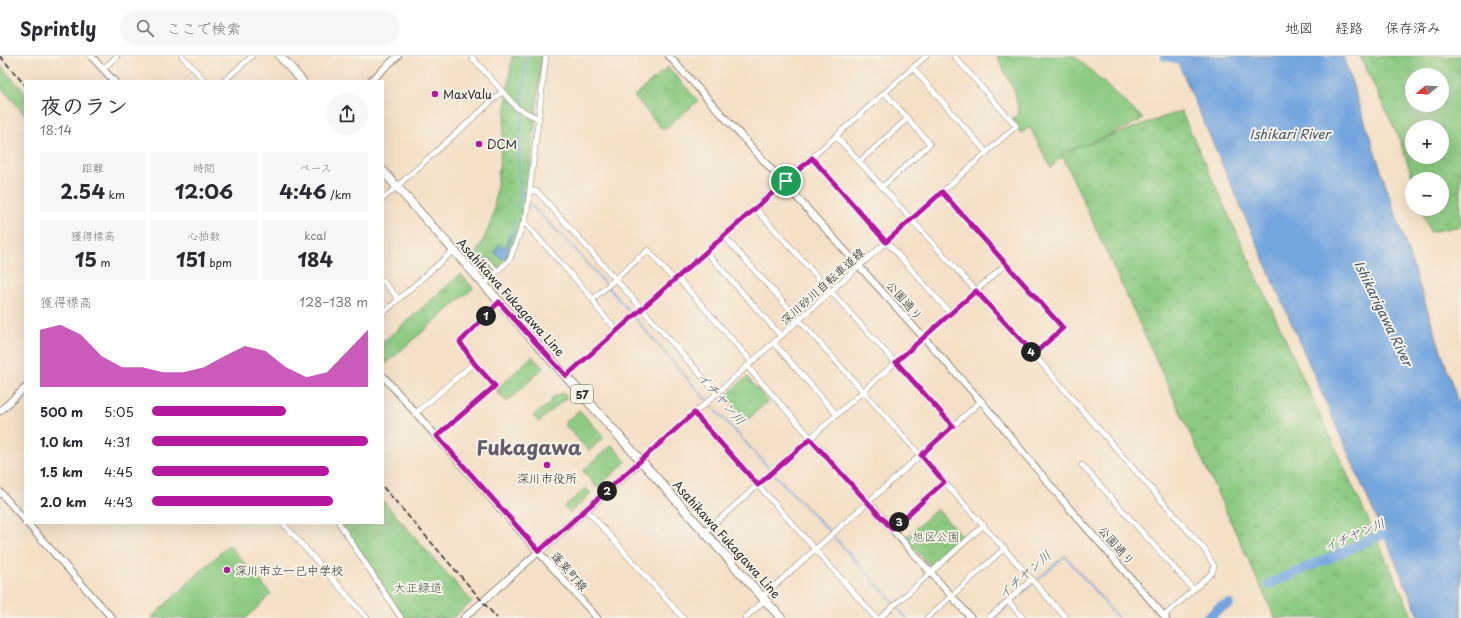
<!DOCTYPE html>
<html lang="ja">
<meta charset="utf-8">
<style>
:root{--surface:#fff;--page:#f7f7f7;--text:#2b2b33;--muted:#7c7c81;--line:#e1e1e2;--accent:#b5179e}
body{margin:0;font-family:"Playpen Sans","Klee One",sans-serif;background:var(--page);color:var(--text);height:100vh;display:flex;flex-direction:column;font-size:15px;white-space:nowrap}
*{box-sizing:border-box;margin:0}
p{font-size:13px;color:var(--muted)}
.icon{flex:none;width:22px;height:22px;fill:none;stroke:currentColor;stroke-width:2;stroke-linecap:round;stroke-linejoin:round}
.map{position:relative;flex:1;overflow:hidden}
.panel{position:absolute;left:24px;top:24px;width:360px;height:444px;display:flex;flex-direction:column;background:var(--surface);border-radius:0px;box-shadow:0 4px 16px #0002}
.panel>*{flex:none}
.needle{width:26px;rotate:252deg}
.fabs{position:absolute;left:1405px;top:12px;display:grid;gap:8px}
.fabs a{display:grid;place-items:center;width:44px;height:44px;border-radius:50%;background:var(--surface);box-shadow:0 4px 16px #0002;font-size:20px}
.pin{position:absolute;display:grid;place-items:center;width:34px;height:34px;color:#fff;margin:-17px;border:2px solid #fff;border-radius:50%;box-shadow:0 1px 4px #0007}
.km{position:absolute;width:20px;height:20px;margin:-10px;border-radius:50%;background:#222;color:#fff;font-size:11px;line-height:20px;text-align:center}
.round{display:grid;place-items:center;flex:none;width:42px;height:42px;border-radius:21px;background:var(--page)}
.summary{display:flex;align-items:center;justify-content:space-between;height:68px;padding:0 16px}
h1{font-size:22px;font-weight:700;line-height:30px}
.stats{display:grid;grid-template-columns:repeat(3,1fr);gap:6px;height:68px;padding:4px 16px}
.stats div{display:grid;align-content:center;border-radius:0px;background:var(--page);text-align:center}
.stats b{font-size:20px;font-weight:700}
.stats small{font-size:11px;font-weight:400}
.stats p{font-size:11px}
.chart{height:112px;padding:8px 16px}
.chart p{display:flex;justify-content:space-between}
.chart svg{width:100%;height:72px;margin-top:4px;fill:var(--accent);opacity:.7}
ul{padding:0 16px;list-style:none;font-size:13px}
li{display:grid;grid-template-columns:64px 48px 1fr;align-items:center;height:30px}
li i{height:10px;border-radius:5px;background:var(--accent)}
header{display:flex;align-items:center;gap:24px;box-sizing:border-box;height:56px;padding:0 20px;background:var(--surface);border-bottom:1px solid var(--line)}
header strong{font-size:19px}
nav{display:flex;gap:22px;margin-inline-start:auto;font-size:14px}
.search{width:280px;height:36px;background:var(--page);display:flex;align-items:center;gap:10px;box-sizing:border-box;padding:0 14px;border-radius:22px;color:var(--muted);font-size:15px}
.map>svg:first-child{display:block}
</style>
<header>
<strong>Sprintly</strong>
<div class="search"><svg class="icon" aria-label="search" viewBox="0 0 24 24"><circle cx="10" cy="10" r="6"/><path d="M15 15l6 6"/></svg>ここで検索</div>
<nav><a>地図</a><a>経路</a><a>保存済み</a></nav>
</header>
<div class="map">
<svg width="1461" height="562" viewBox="0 0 1461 562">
<defs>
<pattern id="park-tufts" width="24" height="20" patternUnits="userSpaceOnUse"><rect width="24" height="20" fill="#8ccb81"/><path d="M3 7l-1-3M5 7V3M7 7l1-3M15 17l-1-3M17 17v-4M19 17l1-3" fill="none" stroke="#79ae70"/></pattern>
</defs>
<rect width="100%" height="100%" fill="#f7f3e8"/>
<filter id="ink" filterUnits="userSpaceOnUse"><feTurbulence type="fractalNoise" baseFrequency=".025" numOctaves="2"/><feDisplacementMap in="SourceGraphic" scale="8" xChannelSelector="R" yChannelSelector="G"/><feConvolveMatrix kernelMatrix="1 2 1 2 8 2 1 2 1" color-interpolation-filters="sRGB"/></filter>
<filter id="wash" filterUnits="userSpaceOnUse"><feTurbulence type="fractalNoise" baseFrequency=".012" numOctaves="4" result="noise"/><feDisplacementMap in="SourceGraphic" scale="16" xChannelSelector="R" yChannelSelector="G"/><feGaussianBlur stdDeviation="0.9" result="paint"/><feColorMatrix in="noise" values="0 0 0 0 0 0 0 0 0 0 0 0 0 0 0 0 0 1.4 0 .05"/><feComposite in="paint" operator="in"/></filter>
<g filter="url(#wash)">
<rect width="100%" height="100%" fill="#f4e0c6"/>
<g fill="#8ccb81" stroke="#5c7b56">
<polygon points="997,0 1075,0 1143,63 1058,104 1051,112 1030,71 1021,77 1012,63 1019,57 1015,36"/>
<polygon points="0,9 25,37 25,59 0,30"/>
<path d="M563,337L567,341L539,366L533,360C541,351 548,354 553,341Z"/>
<polygon points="579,354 604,381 589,395 564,368"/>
<polygon points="613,390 626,406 597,432 583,415 609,391"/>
<polygon points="586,432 591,437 570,457 564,451"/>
<polygon points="229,489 271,538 247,562 151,562"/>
</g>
<g fill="url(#park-tufts)" stroke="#5c7b56" fill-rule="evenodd">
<polygon points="512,0 542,0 528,134 519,171 510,201 489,220 474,203 488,174 494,155"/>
<path d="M1360,0H1461V170L1430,176L1422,153H1442V123H1413L1399,82ZM1412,19H1442V49H1412ZM1412,71H1442V101H1412Z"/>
<polygon points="668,11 698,45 663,74 634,40"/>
<polygon points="1181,55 1413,562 1275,562 1061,97"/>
<polygon points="461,218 473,232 383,310 383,286"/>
<polygon points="532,300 543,312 507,346 496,334"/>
<polygon points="747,321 768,345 746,365 725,340"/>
<polygon points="383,445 472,546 452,562 403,562 342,467 383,467"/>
<polygon points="937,453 964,482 930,510 905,482"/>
</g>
<g fill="#73a5de" stroke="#4f6884">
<polygon points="1175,0 1343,0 1461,355 1461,562 1420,562"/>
<polygon points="509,179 512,179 508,196 505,202 502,203 495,197 499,188 506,192"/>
</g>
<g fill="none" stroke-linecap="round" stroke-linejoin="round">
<g stroke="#73a5de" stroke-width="1.5">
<polyline points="521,138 526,143"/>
<polyline points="530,148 574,192 706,344"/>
<polyline points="517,152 521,138 518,114 526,0"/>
<polyline points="510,180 513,173 514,165"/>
<polyline points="709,347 772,415"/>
<polyline points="774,418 831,477"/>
<polyline points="833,480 894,547"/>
<polyline points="1036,525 1065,500 1118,562"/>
<polyline points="1012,546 1033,528"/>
<polyline points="896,550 907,562"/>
<polyline points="994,562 1009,549"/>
</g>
<g stroke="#73a5de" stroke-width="10">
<polyline points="1165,0 1188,4"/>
<polyline points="1269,528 1395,473"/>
<polyline points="1208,562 1219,552 1229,548"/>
</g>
</g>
</g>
<g filter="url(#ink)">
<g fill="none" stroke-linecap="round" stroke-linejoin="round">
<g stroke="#908678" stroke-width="5">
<polyline id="pedestrian" points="485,202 498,215"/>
</g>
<g stroke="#908678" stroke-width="6">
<g id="minor">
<polyline points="182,0 205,25"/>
<polyline points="471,0 517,52 539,63"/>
<polyline points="913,12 987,97"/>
<polyline points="103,13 117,0"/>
<polyline points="224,25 252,0"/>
<polyline points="836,80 1034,299 1205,494 1214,510 1212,517 1164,560"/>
<polyline points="812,102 950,257"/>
<polyline points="859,106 907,63"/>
<polyline points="882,131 930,88 885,37"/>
<polyline points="531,135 537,135 717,337"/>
<polyline points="942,136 1063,272 1034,299"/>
<polyline points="383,143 502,36"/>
<polyline points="755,152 953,370"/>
<polyline points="524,166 593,243 597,252 617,274"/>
<polyline points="724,180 1066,562"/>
<polyline points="706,196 781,280"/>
<polyline points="677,221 752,306"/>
<polyline points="383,225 399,243"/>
<polyline points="484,229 510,203 527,157 546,0"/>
<polyline points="593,243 648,194 674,224"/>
<polyline points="383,257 453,195"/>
<polyline points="774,287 837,359"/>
<polyline points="747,310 868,446"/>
<polyline points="566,320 926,0"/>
<polyline points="416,357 474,307 460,286 499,246"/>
<polyline points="694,357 876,562"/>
<polyline points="437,380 495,330 474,307"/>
<polyline points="641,405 1016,70 954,0"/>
<polyline points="1082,409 1193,533"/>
<polyline points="586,453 683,562"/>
<polyline points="283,467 367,562"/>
<polyline points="339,467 401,562"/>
<polyline points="892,473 944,426"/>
<polyline points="705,476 1006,208"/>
<polyline points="762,541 981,345"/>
<polyline points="1008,545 1023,562"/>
<polyline points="745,562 765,544"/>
<polyline points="880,562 984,469"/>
<polyline points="927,562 1005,492"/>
<polyline points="989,562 1032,523"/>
</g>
</g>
<g stroke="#908678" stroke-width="8">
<g id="tertiary">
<polyline points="91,0 114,25"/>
<polyline points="669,0 981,345 1069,452 1166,562"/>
<polyline points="370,25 398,0"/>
<polyline points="383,320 597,562"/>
<polyline points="0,355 25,332"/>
<polyline points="0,436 25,464"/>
<polyline points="868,446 971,562"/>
<polyline points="27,467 112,562"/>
<polyline points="464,562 641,405"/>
</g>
</g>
<g stroke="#908678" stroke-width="10">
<g id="primary">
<polyline points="280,0 302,25"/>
<polyline points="383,115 781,562"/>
</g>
</g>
<use href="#pedestrian" stroke="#fff" stroke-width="3.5"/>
<use href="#minor" stroke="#fff" stroke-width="5"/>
<use href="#tertiary" stroke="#fff" stroke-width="6"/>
<use href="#primary" stroke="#fff" stroke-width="8"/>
<g stroke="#2b2b2b" stroke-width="1.5" stroke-dasharray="6 3" stroke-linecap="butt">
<polyline points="0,0 25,29"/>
<polyline points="383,431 497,562"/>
</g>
</g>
</g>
<g fill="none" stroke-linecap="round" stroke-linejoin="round" filter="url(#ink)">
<g stroke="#fff" stroke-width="8">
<polygon id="route" points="812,102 886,186 942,136 1063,272 1034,298 976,235 896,306 953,370 921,399 944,426 892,473 810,383 758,429 694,357 539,495 437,380 495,330 474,307 460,286 499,246 566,320"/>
</g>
<use href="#route" stroke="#b5179e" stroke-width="5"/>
</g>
<g fill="#b5179e" stroke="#f7f3e8" stroke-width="1.5">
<circle cx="435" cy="38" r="4"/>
<circle cx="479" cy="88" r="4"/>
<circle cx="547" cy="409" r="4"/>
<circle cx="227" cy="514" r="4"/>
</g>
<g text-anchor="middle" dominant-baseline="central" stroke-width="4" stroke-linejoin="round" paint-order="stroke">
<rect fill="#f7f3e8" stroke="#686764" stroke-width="1" x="571" y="329" width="22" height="18" rx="3"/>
<g font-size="11" font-weight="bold" fill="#2b2b2b">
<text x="582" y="338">57</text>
</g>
<g font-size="12" fill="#2b2b2b" stroke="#f7f3e8" text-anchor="start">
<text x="443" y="38">MaxValu</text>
<text x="487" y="88">DCM</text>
<text x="547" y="422" text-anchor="middle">深川市役所</text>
<text x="235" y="514">深川市立一已中学校</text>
</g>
<g font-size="12" fill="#2b2b2b" stroke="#f7f3e8">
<text transform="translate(822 230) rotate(-42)">深川砂川自転車道線</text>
<text transform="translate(511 241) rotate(48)">Asahikawa Fukagawa Line</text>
<text transform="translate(905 244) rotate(48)">公園通り</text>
<text transform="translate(727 483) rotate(48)">Asahikawa Fukagawa Line</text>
<text transform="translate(1117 489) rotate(49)">公園通り</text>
<text transform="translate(570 515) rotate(49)">蓬莱町線</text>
</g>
<g font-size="12" fill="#485b45" stroke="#f7f3e8">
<text x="936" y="480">旭区公園</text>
<text x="418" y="531">大正緑道</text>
</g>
<g font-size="13" font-style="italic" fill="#44566a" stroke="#f7f3e8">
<text x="1290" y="77">Ishikari River</text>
<text transform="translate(1384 257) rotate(64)">Ishikarigawa River</text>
<text transform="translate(722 342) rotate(49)">イチヤン川</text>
<text transform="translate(1354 478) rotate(-23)">イチヤン川</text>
<text transform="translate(1024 518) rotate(-41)">イチヤン川</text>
</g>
<g font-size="20" font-weight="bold" fill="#645b6b" stroke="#f7f3e8">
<text x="529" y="391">Fukagawa</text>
</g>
</g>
</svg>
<div class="fabs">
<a><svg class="needle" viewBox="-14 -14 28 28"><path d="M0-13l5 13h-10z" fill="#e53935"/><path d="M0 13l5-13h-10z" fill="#7c7c81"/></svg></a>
<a>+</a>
<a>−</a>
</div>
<div class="pin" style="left:786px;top:125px;background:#1e9e55"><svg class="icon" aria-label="arrive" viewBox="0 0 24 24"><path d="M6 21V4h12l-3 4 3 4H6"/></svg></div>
<b class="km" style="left:486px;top:260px">1</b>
<b class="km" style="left:607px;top:435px">2</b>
<b class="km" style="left:899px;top:466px">3</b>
<b class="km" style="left:1031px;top:296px">4</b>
<section class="panel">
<div class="summary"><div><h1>夜のラン</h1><p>18:14</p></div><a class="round"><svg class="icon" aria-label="share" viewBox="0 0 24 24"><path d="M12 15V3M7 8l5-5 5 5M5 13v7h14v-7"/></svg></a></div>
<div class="stats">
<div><p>距離</p><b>2.54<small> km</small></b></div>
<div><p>時間</p><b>12:06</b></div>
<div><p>ペース</p><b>4:46<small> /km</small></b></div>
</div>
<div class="stats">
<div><p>獲得標高</p><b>15<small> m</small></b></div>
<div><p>心拍数</p><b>151<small> bpm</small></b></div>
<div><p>kcal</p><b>184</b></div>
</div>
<div class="chart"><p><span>獲得標高</span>128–138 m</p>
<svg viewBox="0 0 160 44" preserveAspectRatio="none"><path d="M0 44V9L10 6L20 12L30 25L40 32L50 32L60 35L70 35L80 32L90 25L100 19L110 22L120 32L130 38L140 35L150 22L160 9V44z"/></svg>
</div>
<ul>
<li><b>500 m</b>5:05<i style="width:62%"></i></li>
<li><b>1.0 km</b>4:31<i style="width:100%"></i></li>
<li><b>1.5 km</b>4:45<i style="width:82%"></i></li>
<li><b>2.0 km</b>4:43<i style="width:84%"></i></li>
</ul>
</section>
</div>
